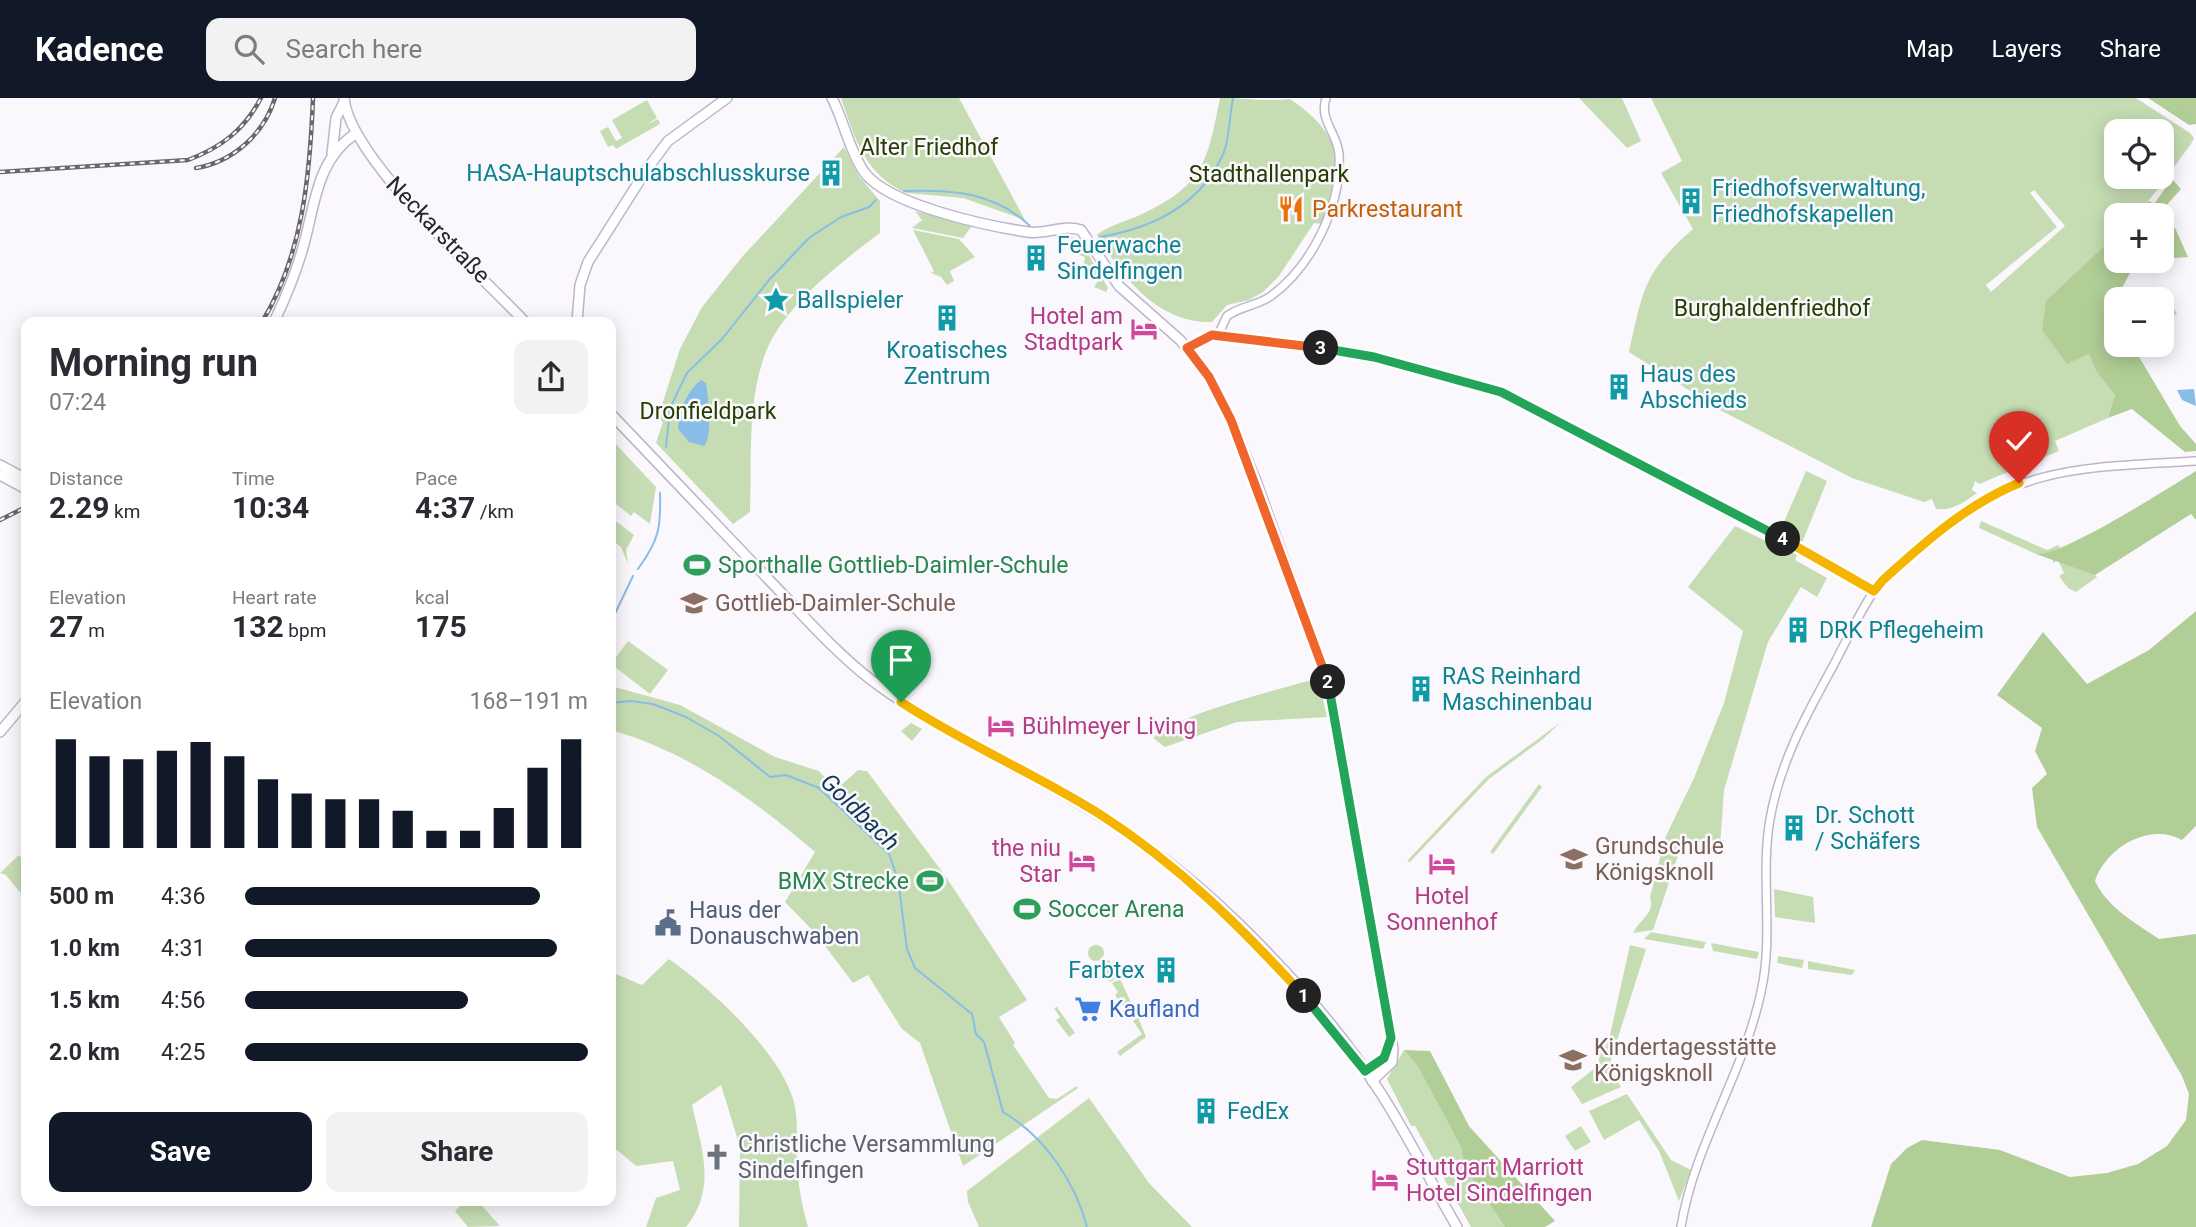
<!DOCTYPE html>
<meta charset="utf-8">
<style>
:root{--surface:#fff;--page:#f2f2f3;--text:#2b2b33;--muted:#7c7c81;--accent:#111827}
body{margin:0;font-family:Roboto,sans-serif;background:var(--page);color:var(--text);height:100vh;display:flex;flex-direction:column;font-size:26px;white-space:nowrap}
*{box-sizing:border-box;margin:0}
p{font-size:23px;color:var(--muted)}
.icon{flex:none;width:38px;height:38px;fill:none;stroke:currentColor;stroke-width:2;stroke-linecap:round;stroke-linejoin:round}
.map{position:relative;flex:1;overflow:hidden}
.side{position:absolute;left:21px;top:219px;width:595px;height:889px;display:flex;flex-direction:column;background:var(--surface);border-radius:14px;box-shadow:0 4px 18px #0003}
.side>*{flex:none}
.tools{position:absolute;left:2104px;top:21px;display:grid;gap:14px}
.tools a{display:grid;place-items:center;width:70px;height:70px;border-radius:14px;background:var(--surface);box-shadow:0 4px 18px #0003;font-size:35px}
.pin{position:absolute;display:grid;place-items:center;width:60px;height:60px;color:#fff;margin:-72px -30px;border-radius:50% 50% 50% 0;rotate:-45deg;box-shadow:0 0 7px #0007}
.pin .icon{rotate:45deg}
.km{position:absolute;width:35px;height:35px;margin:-18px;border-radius:50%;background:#222;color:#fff;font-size:19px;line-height:35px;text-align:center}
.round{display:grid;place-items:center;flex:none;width:74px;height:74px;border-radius:14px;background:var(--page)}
.summary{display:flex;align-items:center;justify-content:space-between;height:119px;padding:0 28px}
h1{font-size:38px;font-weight:700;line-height:52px}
.figures{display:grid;grid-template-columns:repeat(3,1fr);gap:10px;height:119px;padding:7px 28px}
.figures div{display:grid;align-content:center}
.figures b{font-size:30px;font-weight:700}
.figures small{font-size:19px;font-weight:400}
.figures p{font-size:19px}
.chart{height:196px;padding:14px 28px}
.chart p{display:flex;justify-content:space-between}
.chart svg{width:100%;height:126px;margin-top:7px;stroke:var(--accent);stroke-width:6}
.cta{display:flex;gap:14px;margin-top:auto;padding:14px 28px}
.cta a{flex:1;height:80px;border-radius:14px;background:var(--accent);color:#fff;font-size:28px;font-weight:700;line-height:80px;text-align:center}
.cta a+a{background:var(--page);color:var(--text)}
ul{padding:0 28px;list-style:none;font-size:23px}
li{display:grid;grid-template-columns:112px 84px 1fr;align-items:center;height:52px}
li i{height:18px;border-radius:9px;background:var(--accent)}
header{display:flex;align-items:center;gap:42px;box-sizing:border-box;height:98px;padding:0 35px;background:var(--accent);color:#fff}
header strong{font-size:33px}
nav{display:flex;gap:38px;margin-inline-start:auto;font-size:24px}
.search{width:490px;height:63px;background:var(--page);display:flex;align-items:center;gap:18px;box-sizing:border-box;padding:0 24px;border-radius:14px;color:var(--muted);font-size:26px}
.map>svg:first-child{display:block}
</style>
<header>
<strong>Kadence</strong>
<div class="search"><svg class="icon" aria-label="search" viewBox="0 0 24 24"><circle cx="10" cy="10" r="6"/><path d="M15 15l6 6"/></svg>Search here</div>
<nav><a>Map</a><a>Layers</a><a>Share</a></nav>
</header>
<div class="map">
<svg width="2196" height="1129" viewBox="0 0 2196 1129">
<rect width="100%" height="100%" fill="#faf8fd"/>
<g fill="#c6ddb3" fill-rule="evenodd">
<path d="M841,0H959L1025,122L963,100L906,95C864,76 855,40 841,0Z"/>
<path d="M1220,0C1245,0 1267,4 1290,1C1346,39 1342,67 1322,126L1314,125L1279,178L1263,194L1249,202L1227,207L1212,224C1158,226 1122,179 1097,137C1107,128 1127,123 1140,117C1204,87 1207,65 1220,0Z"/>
<polygon points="1579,0 1622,0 1641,43 1627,50"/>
<path d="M1651,0H2136L2190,35L2194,40L2191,46C2173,70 2156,96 2135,117H2116V137L2093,161L2089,255L2097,275L2115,297L2108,320L2055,343L2059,353L1979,386L1975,383L1972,392L1977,395C1964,404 1953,413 1936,411L1932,401L1924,404L1852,380L1821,364L1718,311L1629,254C1643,191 1644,174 1693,131L1661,75L1682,63ZM2116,33H2161V79H2116ZM2034,92L2065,128L1991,194L1986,187L2057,129L2030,95Z"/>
<polygon points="647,2 657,20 646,27 658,21 660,26 616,51 613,47 608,49 600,33 608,29 616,43 622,40 612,22"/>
<path d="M844,49L858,77L880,103V135C841,164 780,211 764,259C747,308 752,363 750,414L733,426L656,345L663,324L658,319L680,251L702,209L742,159Z"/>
<polygon points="915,113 971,127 971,129 963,140 912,130 922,122"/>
<polygon points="913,132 959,141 975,159 950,173 954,183 947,187 941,179 931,175 934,173"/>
<polygon points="1069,138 1080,142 1108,190 1106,194 1094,189 1098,183 1089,168 1083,171 1085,159 1079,157 1078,150"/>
<polygon points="2170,204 2177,216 2161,225 2161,209"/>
<polygon points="611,341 656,389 650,426 634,414 631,418 611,402"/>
<path d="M1806,373L1827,383L1795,462L1827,480L1817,499L1801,489L1768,544L1724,692L1720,749L1683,743L1653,832L1633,835C1639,822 1656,815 1650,799L1665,740L1694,680L1724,605L1743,533L1688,489L1735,428L1774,447Z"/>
<polygon points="613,421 634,437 626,452 628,466 621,449 611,442"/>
<polygon points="1981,423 2047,452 2058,447 2060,450 2046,456 2036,456 1979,430"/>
<polygon points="2053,459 2095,477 2097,479 2076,494 2068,490 2059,478 2064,475 2058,462 2053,465"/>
<polygon points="628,543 668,572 650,596 611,566"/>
<path d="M1318,580L1327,619L1237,624L1165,649L1153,640C1184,613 1276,593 1318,580Z"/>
<path d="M611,588L680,607L775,659L819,673L836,692L858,672L867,673L946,779L1027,902L999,919L1015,945L1013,947L1049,1000L1057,1001L1077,988L1078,990L963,1068L920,945L902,931L868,877L853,885L816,836L785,804L815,754C754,702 689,654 611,632Z"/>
<polygon points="1561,624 1543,641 1489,681 1410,764 1407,763 1486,679"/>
<polygon points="911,625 922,631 912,643 901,633"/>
<polygon points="1539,686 1542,689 1493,756 1490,754"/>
<polygon points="19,757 26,767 26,796 23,798 6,777 0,775"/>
<polygon points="1774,791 1813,799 1815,825 1775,819"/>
<polygon points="1651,834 1706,844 1703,851 1644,841"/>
<polygon points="1711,845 1759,854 1757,861 1713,853"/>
<polygon points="1630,847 1646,851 1609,968 1621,989 1582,1006 1571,989 1599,967 1599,955 1605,951 1610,937"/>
<circle cx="1096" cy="855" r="8"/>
<polygon points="1778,858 1804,862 1802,870 1777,865"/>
<path d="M669,861C709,889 778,952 793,1001C799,1019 796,1041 797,1060C797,1082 802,1108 808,1129H739L740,1049L721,987L692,1007C702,1052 717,1090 686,1129H646L656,1100L680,1092L673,1063L636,1068L611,1047V874L642,887Z"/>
<polygon points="1109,862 1118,879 1110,884 1099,867"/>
<polygon points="1808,863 1855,872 1852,877 1808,871"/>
<polygon points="1120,881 1137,917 1135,919 1131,913 1128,915 1115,897 1118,894 1112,885"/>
<polygon points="1057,909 1075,935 1069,939 1056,922 1060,919 1054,910"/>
<polygon points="1138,919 1146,939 1120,958 1117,954 1142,936 1133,923"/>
<polygon points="1404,952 1418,969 1461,1049 1464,1069 1505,1129 1471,1129 1415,1028 1411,1028 1387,981"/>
<polygon points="1627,996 1671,1062 1691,1072 1679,1103 1659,1053 1639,1022 1604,1042 1589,1013"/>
<polygon points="1089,1000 1149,1085 1192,1129 979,1129 968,1104 967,1093"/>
<polygon points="1581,1028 1591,1044 1575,1053 1565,1038"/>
<polygon points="467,1102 478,1103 500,1128 468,1129 455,1113"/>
</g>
<g fill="#b1ce96">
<polygon points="2148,0 2196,0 2196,26 2189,27"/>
<polygon points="2172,81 2181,91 2158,117 2135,117 2149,103 2154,106"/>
<polygon points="2161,124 2175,130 2188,159 2161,161"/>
<polygon points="2116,137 2116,163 2145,163 2136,164 2116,201 2116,247 2132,247 2180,328 2196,346 2196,353 2185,354 2132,311 2108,320 2115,297 2097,275 2089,256 2067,266 2042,232 2046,203"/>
<path d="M2196,373V422L2191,416L2095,477L2036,456C2061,459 2170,389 2196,373Z"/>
<path d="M2196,513V728L2182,742C2149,724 2106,750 2095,783C2108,810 2134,824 2159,841L2196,836V1129H1871L1891,1066L1907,1050L1922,1042L2000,1052L2070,1079L2107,1075L2138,1066L2167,1048L2186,1022L2189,996L2182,978L2037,729L2032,690L2047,676L2035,653L2042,630L1997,597L2043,534L2087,586L2149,552Z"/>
<polygon points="1404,952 1430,953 1469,1028 1555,1123 1545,1129 1505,1129 1464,1069 1461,1049 1418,969"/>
</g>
<g fill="#88bde7">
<path d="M701,282L706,285C708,299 713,338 704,348L689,344L678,331C678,314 687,293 701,282Z"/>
<polygon points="2194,291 2196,308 2182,302 2177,292"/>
</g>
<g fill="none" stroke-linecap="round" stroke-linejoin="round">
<g stroke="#88bde7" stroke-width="2">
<path d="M904,93C952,92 993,93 1030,128"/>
<path d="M1100,139C1153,130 1202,106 1224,54C1229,41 1230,15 1233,0"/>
<polyline points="666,349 670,310 687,275 722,241 769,182 809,140 841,119 869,109 876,102"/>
<path d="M638,471C659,442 661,430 660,395"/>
<polyline points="611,524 633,478"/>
<path d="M611,605L631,603L653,606L686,619L719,638L770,679L786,677L819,690L889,756L898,781L907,851L915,870L972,916L976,936L984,944L1003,1014C1044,1038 1075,1083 1087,1129"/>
</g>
<g stroke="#beb5cb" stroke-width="10">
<g id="minor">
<path d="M1218,237L1227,218C1240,208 1257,208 1271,198C1312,168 1342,107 1339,56C1337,34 1319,23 1326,0"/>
<polyline points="1187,250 1212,237 1341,253 1488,289 1783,441 1874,493"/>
<path d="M1681,1129C1694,1047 1744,975 1761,894C1774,837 1760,778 1770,721C1780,665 1805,619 1832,570C1847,542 1860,512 1878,487C1891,471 1910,458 1925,444C2018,366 2081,370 2196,363"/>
</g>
</g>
<g stroke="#beb5cb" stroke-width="12">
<g id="major">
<path d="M344,0C349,60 481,177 525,224"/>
<path d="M832,0C844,23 849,52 864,74C888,107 987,128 1028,134C1045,137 1064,126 1081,132L1119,188L1180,242L1205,272L1231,322L1256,383L1330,591L1393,951L1392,964L1372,983"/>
<polyline points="332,56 336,20 344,4"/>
<path d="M274,224C285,201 295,177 302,153C315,110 315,63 355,36"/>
<polyline points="577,224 580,187 588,164 647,71 668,43 727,0"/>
<path d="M611,316C665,372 718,429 772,485C804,518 834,553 870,581C953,644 1051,682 1136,741C1221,798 1325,908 1380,994C1408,1037 1431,1085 1457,1129"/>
<polyline points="0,367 26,381"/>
<polyline points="0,377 26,391"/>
<polyline points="0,634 26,603"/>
<polyline points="1365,973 1384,960 1390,945"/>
</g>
</g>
<use href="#minor" stroke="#fff" stroke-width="7"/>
<use href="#major" stroke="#fff" stroke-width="9"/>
<g stroke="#69666d" stroke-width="4.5">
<g id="rail">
<path d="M196,70C233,64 264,36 275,0"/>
<path d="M0,74L188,62C222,49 244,32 261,0"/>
<path d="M262,224C303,157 310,76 313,0"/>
<polyline points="0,422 26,409"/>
</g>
</g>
<use href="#rail" stroke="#faf8fd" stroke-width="2" stroke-dasharray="5" stroke-linecap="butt"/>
</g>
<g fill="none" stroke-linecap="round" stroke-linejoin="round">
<g stroke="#fff" stroke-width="14">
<path id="split-1" d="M901,604C965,646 1036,676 1101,717C1179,767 1243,831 1304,898"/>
</g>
<g stroke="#fff" stroke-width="14">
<polyline id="split-2" points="1304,898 1365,973 1384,960 1391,940 1328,584"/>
</g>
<g stroke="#fff" stroke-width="14">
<polyline id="split-3" points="1321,250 1212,237 1187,250 1209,279 1231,322 1328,584"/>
</g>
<g stroke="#fff" stroke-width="14">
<polyline id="split-4" points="1321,250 1374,259 1501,294 1783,441"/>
</g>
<g stroke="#fff" stroke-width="14">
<path id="split-5" d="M1783,441L1874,493L1883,482C1925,444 1966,407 2019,385"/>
</g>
<use href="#split-1" stroke="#f5b400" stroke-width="9"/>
<use href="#split-2" stroke="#22a559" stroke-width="9"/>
<use href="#split-3" stroke="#f0652b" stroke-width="9"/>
<use href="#split-4" stroke="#22a559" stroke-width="9"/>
<use href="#split-5" stroke="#f5b400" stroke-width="9"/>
</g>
<defs>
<g id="building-bare" transform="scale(2.1)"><path d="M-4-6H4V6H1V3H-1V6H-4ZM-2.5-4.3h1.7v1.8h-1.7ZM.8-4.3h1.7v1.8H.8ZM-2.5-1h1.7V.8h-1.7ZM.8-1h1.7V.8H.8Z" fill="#0f9aa8" stroke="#faf8fd" stroke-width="2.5" paint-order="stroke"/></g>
<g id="restaurant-bare" transform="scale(2.1)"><path d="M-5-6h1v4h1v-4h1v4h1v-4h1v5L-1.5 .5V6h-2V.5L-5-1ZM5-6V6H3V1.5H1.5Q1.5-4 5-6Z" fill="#e8710a" stroke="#faf8fd" stroke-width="2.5" paint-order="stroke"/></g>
<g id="sight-bare" transform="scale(2.1)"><path d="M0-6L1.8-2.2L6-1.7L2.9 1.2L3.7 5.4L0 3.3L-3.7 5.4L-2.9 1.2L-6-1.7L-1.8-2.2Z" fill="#0f9aa8" stroke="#faf8fd" stroke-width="2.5" paint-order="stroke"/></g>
<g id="hotel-bare" transform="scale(2.1)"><path d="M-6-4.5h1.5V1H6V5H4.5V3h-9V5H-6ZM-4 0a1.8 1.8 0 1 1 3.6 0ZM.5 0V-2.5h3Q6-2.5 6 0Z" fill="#d1479c" stroke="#faf8fd" stroke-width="2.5" paint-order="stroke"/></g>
<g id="stadium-bare" transform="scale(2.1)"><path d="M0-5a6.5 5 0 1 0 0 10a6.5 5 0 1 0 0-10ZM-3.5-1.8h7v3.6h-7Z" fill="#2e9e5b" stroke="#faf8fd" stroke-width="2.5" paint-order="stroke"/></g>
<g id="school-bare" transform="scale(2.1)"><path d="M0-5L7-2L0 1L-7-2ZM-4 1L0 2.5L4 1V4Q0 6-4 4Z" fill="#8d6e63" stroke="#faf8fd" stroke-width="2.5" paint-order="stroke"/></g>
<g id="civic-bare" transform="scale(2.1)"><path d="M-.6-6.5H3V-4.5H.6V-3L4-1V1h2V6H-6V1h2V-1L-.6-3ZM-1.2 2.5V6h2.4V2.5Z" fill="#5c6f8a" stroke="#faf8fd" stroke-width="2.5" paint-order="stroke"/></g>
<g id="supermarket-bare" transform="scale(2.1)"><path d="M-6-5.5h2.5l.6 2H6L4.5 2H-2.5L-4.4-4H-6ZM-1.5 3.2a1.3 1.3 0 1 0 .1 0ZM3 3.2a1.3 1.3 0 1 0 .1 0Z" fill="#3f7fe0" stroke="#faf8fd" stroke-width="2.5" paint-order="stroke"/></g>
<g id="church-bare" transform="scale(2.1)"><path d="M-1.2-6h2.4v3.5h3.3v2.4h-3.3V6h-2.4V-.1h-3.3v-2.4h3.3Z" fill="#6b7280" stroke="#faf8fd" stroke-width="2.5" paint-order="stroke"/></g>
</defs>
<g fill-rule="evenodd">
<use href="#building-bare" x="831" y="75"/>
<use href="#building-bare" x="1691" y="103"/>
<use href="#restaurant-bare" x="1291" y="111"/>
<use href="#building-bare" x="1036" y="160"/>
<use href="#sight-bare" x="776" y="202"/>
<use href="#building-bare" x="947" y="220"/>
<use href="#hotel-bare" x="1144" y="231"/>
<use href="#building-bare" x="1619" y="289"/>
<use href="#stadium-bare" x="697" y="467"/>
<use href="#school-bare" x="694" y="505"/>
<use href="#building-bare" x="1798" y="532"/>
<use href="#building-bare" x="1421" y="591"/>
<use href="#hotel-bare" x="1001" y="628"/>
<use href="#building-bare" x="1794" y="730"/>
<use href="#school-bare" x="1574" y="761"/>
<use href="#hotel-bare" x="1082" y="763"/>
<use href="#hotel-bare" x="1442" y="766"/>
<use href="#stadium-bare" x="930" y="783"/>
<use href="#stadium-bare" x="1027" y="811"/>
<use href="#civic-bare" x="668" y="825"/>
<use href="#building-bare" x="1166" y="872"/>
<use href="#supermarket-bare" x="1088" y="911"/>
<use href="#school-bare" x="1573" y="962"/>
<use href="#building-bare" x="1206" y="1013"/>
<use href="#church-bare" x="717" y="1059"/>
<use href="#hotel-bare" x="1385" y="1082"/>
</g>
<g text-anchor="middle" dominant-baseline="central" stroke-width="5" stroke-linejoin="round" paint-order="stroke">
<g font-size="23" fill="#263f00" stroke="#faf8fd">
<text x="929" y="49">Alter Friedhof</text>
<text x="1269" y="76">Stadthallenpark</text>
<text x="1772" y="210">Burghaldenfriedhof</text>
<text x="708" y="313">Dronfieldpark</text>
</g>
<g font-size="23" fill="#0d838f" stroke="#faf8fd" text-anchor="start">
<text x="810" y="75" text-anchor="end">HASA-Hauptschulabschlusskurse</text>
<text x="1712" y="90">Friedhofsverwaltung,<tspan x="1712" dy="26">Friedhofskapellen</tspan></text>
<text x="1057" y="147">Feuerwache<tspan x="1057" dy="26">Sindelfingen</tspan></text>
<text x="797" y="202">Ballspieler</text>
<text x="947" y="252" text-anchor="middle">Kroatisches<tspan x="947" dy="26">Zentrum</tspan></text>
<text x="1640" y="276">Haus des<tspan x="1640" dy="26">Abschieds</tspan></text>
<text x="1819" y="532">DRK Pflegeheim</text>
<text x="1442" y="578">RAS Reinhard<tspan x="1442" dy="26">Maschinenbau</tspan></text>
<text x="1815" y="717">Dr. Schott<tspan x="1815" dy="26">/ Schäfers</tspan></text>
<text x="1145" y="872" text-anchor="end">Farbtex</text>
<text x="1227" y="1013">FedEx</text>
</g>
<g font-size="23" fill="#c56008" stroke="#faf8fd" text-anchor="start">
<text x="1312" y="111">Parkrestaurant</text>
</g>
<g font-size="23" fill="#28252d" stroke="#faf8fd">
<text transform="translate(438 132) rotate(46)">Neckarstraße</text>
</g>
<g font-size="23" fill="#b23c85" stroke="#faf8fd" text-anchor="end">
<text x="1123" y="218">Hotel am<tspan x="1123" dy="26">Stadtpark</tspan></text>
<text x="1022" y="628" text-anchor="start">Bühlmeyer Living</text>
<text x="1061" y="750">the niu<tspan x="1061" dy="26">Star</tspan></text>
<text x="1442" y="798" text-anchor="middle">Hotel<tspan x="1442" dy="26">Sonnenhof</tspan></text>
<text x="1406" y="1069" text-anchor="start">Stuttgart Marriott<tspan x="1406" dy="26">Hotel Sindelfingen</tspan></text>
</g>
<g font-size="23" fill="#27864d" stroke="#faf8fd" text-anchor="start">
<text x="718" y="467">Sporthalle Gottlieb-Daimler-Schule</text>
<text x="909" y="783" text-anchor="end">BMX Strecke</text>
<text x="1048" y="811">Soccer Arena</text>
</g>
<g font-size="23" fill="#785e54" stroke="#faf8fd" text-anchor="start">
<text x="715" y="505">Gottlieb-Daimler-Schule</text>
<text x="1595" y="748">Grundschule<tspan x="1595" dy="26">Königsknoll</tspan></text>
<text x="1594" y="949">Kindertagesstätte<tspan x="1594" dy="26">Königsknoll</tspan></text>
</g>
<g font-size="23" fill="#4e5e75" stroke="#faf8fd" text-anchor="start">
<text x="689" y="812">Haus der<tspan x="689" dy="26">Donauschwaben</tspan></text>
</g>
<g font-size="23" fill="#366cbe" stroke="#faf8fd" text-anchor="start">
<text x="1109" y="911">Kaufland</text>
</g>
<g font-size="23" fill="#5b616d" stroke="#faf8fd" text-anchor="start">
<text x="738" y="1046">Christliche Versammlung<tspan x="738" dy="26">Sindelfingen</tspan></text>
</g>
<g font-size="24" font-style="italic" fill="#103855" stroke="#faf8fd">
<text transform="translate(860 714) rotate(44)">Goldbach</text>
</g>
</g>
</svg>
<div class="tools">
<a><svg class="icon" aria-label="locate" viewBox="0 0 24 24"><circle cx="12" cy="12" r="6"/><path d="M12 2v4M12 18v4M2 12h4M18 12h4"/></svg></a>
<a>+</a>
<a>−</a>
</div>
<div class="pin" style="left:901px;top:604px;background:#1e9e55"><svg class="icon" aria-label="arrive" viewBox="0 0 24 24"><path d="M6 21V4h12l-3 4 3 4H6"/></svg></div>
<div class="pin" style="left:2019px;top:385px;background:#d93025"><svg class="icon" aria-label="check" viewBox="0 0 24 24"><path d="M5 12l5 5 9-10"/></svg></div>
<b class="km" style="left:1304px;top:898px">1</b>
<b class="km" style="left:1328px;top:584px">2</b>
<b class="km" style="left:1321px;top:250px">3</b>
<b class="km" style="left:1783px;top:441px">4</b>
<section class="side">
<div class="summary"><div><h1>Morning run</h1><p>07:24</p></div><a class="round"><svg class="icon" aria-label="share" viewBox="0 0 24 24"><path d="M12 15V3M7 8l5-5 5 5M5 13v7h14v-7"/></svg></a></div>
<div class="figures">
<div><p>Distance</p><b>2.29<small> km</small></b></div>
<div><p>Time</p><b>10:34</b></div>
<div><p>Pace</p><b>4:37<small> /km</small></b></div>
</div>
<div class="figures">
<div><p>Elevation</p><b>27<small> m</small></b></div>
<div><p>Heart rate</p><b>132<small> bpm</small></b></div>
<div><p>kcal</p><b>175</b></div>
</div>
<div class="chart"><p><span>Elevation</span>168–191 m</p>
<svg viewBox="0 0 160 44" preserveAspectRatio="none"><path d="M5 44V6M15 44V12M25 44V13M35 44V10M45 44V7M55 44V12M65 44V20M75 44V25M85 44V27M95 44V27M105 44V31M115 44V38M125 44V38M135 44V30M145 44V16M155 44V6"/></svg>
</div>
<ul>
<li><b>500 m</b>4:36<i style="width:86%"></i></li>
<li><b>1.0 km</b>4:31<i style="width:91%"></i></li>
<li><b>1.5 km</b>4:56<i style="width:65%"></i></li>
<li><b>2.0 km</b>4:25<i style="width:100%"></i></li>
</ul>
<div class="cta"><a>Save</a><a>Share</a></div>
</section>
</div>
